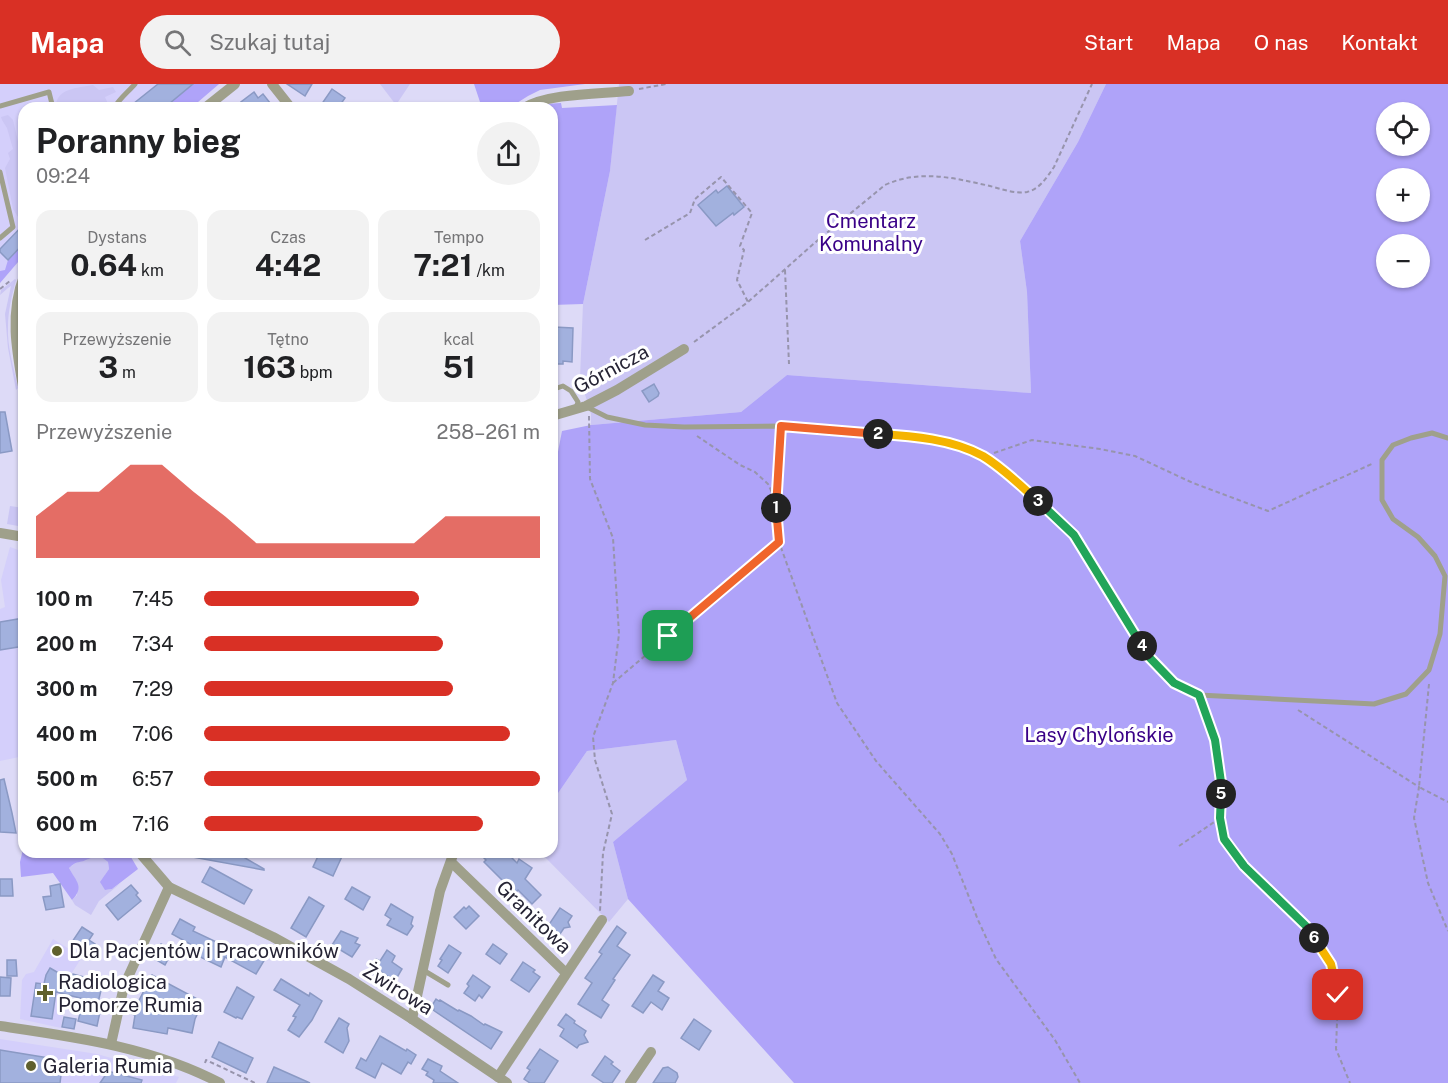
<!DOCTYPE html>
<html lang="pl">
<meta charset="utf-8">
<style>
:root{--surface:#fff;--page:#f2f2f2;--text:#202124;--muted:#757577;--accent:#d93025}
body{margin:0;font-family:"Public Sans",sans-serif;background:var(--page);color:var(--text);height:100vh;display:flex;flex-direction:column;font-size:22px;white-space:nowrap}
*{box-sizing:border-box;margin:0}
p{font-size:20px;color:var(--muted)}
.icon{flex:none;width:33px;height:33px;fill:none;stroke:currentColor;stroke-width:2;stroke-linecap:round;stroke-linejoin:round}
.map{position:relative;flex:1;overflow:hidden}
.panel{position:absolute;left:18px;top:18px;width:540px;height:756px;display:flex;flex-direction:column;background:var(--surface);border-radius:18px;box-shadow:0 2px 4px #0004}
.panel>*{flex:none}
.controls{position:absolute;left:1376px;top:18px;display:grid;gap:12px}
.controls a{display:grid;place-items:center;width:54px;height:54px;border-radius:50%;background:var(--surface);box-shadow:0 2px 4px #0004;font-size:30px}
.pin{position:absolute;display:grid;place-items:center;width:51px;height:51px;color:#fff;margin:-26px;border-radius:12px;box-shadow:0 3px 9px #0006}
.km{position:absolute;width:30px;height:30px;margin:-15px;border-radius:50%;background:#222;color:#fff;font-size:16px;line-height:30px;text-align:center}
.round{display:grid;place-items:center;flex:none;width:63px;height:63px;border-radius:32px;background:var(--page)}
.overview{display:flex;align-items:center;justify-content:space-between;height:102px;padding:0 18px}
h1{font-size:33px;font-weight:700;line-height:45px}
.metrics{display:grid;grid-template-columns:repeat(3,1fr);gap:9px;height:102px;padding:6px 18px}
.metrics div{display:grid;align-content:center;border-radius:15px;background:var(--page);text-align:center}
.metrics b{font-size:30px;font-weight:700}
.metrics small{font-size:16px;font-weight:400}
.metrics p{font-size:16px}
.chart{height:168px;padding:12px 18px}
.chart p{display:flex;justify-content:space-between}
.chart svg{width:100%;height:108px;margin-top:6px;fill:var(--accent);opacity:.7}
ul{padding:0 18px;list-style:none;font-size:20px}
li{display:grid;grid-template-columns:96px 72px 1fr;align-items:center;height:45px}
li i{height:15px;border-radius:8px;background:var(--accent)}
header{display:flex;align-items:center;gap:36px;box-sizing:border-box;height:84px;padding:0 30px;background:var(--accent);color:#fff}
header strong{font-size:28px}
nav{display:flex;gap:33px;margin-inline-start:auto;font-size:21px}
.search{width:420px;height:54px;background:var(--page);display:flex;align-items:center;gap:15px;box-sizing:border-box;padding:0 21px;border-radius:33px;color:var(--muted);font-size:22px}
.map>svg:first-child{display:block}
</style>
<header>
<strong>Mapa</strong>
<div class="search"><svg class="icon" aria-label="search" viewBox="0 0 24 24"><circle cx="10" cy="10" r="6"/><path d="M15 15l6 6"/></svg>Szukaj tutaj</div>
<nav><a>Start</a><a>Mapa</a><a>O nas</a><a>Kontakt</a></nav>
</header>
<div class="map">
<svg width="1448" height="999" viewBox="0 0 1448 999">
<rect width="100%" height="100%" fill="#dddaf7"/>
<g fill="#d4cffb">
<polygon points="0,0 219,0 191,24 24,24 24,171 0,199"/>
<polygon points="10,463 24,468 24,672 0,677 0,525 5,523 1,496"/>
<polygon points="53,855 82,873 68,895 61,944 20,935 22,896 26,890 34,888"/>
<polygon points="0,955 97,970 179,993 176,999 0,999"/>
</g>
<g fill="#cbc6f4">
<polygon points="380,0 410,0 396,21"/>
<polygon points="619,0 1106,0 1078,58 1020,157 1027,208 1031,309 787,291 741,328 591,341 591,330 580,294 583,220 610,87"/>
<path d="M93,1L99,6L113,3L116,8L105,13L109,22L108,24H56C55,4 78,4 93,1Z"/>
<polygon points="8,31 13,36 21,70 24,69 24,135 18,133 13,125 5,84 10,75 8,69 13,65 7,44 2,36 1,33"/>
<path d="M15,195L16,196C12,211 8,227 8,243C7,263 14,284 18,304L16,306L8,264L5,230L11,202L8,204L0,211L1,206Z"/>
<polygon points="10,422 24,424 24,434 18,442 7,440"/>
<polygon points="676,656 687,696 613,758 628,815 609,838 540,768 552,768 552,718 587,667"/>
<polygon points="92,772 100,772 108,778 109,785 105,791 105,806 112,805 121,799 99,817 91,831 75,821 72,816 77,811 77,798 69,784 77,778 87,776"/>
</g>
<g fill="#afa3f9" fill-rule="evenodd">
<polygon points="193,0 219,0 191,24 164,24"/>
<polygon points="474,0 585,0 540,6 528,12 509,24 482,24"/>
<path d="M1106,0H1448V999H794L628,815L613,758L687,696L676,656L587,667L552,718V399L562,347L591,341L741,328L787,291L1031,309L1027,208L1020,157L1078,58ZM1386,28H1419V62H1386ZM1386,94H1419V128H1386ZM1386,160H1419V194H1386Z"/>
<polygon points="561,19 562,24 617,21 610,87 583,220 552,221 552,24 533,24 544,20"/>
<polygon points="24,159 24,171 0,199 0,187 5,186 8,176"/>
<path d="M24,761V768H128L138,785L112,805L105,806L100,798L109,785L108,778L100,772C93,772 92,774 86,776C76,780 78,776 69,784C76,797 85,803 72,816L53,789L21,793L20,778Z"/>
</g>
<g fill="#a2b1de" stroke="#8a99c4" stroke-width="1.5">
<polygon points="158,0 193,0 164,24 128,24"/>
<polygon points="287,0 312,0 305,12"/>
<polygon points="332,5 345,14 338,24 319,24"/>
<polygon points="254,8 258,14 263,10 274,24 243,24 245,23 241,18"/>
<polygon points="727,102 744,123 734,131 733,129 716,142 698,121 716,106 718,109"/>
<polygon points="24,140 24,159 8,176 0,168 0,165"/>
<polygon points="554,243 573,244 572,278 563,277 563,280 553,280"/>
<polygon points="654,300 659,309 658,312 649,318 642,307"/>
<polygon points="0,328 5,328 12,367 0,369"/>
<polygon points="24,534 24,562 0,566 0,538"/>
<polygon points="4,695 12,729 16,749 0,748 0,696"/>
<polygon points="193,768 235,768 264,785 264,786 192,773"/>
<polygon points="320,768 331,771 333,768 344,768 333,792 313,783"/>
<polygon points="478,768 506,768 517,779 519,775 532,784 525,795 541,811 532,820 518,806 516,808 503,799 504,798 484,778 486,776"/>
<polygon points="210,783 252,806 244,820 202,798"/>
<polygon points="0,795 12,795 13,812 0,812"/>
<polygon points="60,800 64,823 46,826 43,813 51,812 50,802"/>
<polygon points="131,801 138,809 136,811 141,817 118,836 106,821"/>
<polygon points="352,803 370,813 363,826 345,815"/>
<polygon points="309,813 324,822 306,853 291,844"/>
<polygon points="391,820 413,833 411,840 413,842 407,851 387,841 391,835 385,831"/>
<polygon points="469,822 479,832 466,845 454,833 464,823 466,825"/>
<polygon points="560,824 572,832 568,838 570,843 564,844 560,850 548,842"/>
<polygon points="180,835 195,843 193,847 227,863 227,864 245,872 249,866 265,875 256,890 225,873 221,883 198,872 201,866 172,850"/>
<polygon points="617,842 626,849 617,862 630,871 613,895 615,896 602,916 609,921 601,934 578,920 592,899 585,894 602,870 599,868"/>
<polygon points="82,843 93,850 89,856 95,860 89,869 72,858"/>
<polygon points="341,847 358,854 355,859 360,861 352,873 332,861"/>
<polygon points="161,860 173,866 165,881 153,874"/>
<polygon points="493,860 507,870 500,880 486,870"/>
<polygon points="449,861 461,869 448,889 438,882 442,876 440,875"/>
<polygon points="387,866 395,872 392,878 402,885 395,897 380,887 377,892 368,887 376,875 380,877"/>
<polygon points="7,876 16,876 17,892 7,892"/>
<polygon points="523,878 535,886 533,888 540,893 529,908 511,896"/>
<polygon points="50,884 69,895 73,890 103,898 96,927 100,928 97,942 78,937 84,915 56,908 52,935 31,932 36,899 44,900 46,891"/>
<polygon points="152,891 203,918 195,935 192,949 168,944 167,950 133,944 135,931 132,930"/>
<polygon points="473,891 490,903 482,914 479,911 475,917 464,909 469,902 467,900"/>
<polygon points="653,891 664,898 658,907 669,914 662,926 651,918 643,929 632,922"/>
<polygon points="0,893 11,894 10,912 0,912"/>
<polygon points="281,895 309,912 310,909 322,917 312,936 299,953 288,946 296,933 293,932 300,921 274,906"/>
<polygon points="237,903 254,913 242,935 237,933 236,934 224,928"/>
<polygon points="436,915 439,917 440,916 458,927 459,926 471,932 484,941 485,940 502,948 491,965 433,926 434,925 431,923"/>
<polygon points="566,930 575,937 574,939 586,947 584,951 588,958 579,961 577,964 560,952 564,945 558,941"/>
<polygon points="64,933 76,935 74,945 62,943"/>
<polygon points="339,934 349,940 347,944 349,957 343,969 325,958"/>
<polygon points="694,935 711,947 699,966 681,954"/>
<polygon points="380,952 406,967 407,965 416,971 411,980 408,978 401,990 382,979 375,994 356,984 361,974 366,977"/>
<polygon points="219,958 253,974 246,989 212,973"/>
<polygon points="540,965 558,977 544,999 530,999 524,995 530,986 527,984"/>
<polygon points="0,966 55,975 59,979 62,983 60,999 0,999"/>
<polygon points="605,972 613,978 611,980 620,987 612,999 604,999 592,991"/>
<polygon points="428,975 442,982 440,987 458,999 433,999 434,996 426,991 428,988 422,985"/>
<polygon points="274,983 310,999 267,999"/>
<polygon points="668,983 677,989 678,993 675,999 653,999 663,984"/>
<polygon points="111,988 142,996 141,999 100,999 107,989"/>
</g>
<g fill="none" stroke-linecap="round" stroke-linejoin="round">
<g stroke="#9794ac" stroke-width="2" stroke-dasharray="4.5 3" stroke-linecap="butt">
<polyline points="639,5 666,0"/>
<polyline points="645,156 690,129 695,115 721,93 752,129 740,162 744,166 737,196 748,218"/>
<polyline points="785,186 789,280"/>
<polyline points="0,205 11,196"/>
<path d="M694,258L748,218L818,156L885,101C920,85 954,94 990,102C1001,105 1015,110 1027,108C1040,105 1047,93 1054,83L1092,0"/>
<polyline points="589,332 590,395 613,454 619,550 613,599 593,653 595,676 612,730 603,769 600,827"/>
<polyline points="780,351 776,417 779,458 837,619 876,677 940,750 952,770 978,836 996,875 1055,956 1080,999"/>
<polyline points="697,352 740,381 755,388 768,400 775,415"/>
<polyline points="994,369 1032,356 1100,365 1135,372 1193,399 1268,427 1374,379"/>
<polyline points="613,599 779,458"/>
<polyline points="1429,600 1419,703 1448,718"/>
<polyline points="1298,626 1419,703 1414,734 1428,799 1448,847"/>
<polyline points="1220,734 1224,755 1243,782 1307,842 1331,880 1338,911 1336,965 1350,999"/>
<polyline points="1179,762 1220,734 1221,698 1215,656 1202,620"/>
<polyline points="205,979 206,976 255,999"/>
</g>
<g stroke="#9fa08b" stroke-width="5">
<polyline points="0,22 49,8 53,24"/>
<path d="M114,24C119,15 128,8 135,0"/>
<polyline points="0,88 13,143 0,154"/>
<polyline points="552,308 554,305 563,302 571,307 578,318 576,324"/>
<polyline points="587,323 607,333 645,341 684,343 781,342 817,344 851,349 913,352 957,362 983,372 1015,396 1074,451 1148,572 1174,599 1199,611 1374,620 1406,610 1429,586 1440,550 1445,492 1435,472 1418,453 1393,435 1382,416 1382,376 1393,361 1411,354 1432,349 1448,354"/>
<polyline points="423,886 448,901"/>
</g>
<g stroke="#9fa08b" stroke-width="10">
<polyline points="272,0 291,24"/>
<polyline points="205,24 235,0"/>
<path d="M524,24C548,9 600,10 629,7"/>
<path d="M24,192C9,230 17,269 24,308"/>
<polyline points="552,332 586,322 617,306 684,265"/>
<polyline points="0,449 24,453"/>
<polyline points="139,768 169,803 273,853 349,895 412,935 507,999"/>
<polyline points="451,778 566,889"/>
<polyline points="412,935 440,807 454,768"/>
<path d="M0,942C75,953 152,963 220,999"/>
<polyline points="111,960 124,902 169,803"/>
<polyline points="498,993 602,836"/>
<polyline points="630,999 651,968"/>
</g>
</g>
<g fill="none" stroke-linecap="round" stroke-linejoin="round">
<g stroke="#fff" stroke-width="12">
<polyline id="split-1" points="668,552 779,458 776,424"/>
</g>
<g stroke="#fff" stroke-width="12">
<polyline id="split-2" points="776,424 781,342 878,350"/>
</g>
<g stroke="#fff" stroke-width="12">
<path id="split-3" d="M878,350C913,352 952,355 983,372C1003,384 1021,402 1038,417"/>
</g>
<g stroke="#fff" stroke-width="12">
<polyline id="split-4" points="1038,417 1074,451 1142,562"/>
</g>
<g stroke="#fff" stroke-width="12">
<polyline id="split-5" points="1142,562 1148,572 1174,599 1199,611 1215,656 1221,698 1221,710"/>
</g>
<g stroke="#fff" stroke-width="12">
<polyline id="split-6" points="1221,710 1220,734 1224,755 1244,782 1306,842 1314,854"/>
</g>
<g stroke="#fff" stroke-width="12">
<polyline id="split-7" points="1314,854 1331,880 1338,911"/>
</g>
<use href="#split-1" stroke="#f0652b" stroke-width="8"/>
<use href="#split-2" stroke="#f0652b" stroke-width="8"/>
<use href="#split-3" stroke="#f5b400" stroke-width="8"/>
<use href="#split-4" stroke="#22a559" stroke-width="8"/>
<use href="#split-5" stroke="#22a559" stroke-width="8"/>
<use href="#split-6" stroke="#22a559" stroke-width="8"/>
<use href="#split-7" stroke="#f5b400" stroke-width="8"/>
</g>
<g fill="#5f602d" stroke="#fff" stroke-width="2">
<circle cx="57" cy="867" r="6"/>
<path d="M42 900h6v6h6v6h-6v6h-6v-6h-6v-6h6z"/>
<circle cx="31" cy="982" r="6"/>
</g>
<g text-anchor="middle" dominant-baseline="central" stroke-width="6" stroke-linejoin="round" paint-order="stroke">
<g font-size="20" fill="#390087" stroke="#fff">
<text x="871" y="137">Cmentarz<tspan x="871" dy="23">Komunalny</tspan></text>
<text x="1099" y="651">Lasy Chylońskie</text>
</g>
<g font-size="20" fill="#252334" stroke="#fff">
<text transform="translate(611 285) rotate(-28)">Górnicza</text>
<text transform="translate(534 833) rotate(44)">Granitowa</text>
<text transform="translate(398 905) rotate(32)">Żwirowa</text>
</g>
<g font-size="20" fill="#252334" stroke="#fff" text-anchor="start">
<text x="69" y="867">Dla Pacjentów i Pracowników</text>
<text x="58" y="898">Radiologica<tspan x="58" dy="23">Pomorze Rumia</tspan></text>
<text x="43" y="982">Galeria Rumia</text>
</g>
</g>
</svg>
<div class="controls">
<a><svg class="icon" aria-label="locate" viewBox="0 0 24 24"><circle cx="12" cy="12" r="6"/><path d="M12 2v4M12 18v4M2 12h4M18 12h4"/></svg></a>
<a>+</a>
<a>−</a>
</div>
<div class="pin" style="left:668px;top:552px;background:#1e9e55"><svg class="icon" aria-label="arrive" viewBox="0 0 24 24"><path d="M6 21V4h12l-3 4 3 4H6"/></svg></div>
<div class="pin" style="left:1338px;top:911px;background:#d93025"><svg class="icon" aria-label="check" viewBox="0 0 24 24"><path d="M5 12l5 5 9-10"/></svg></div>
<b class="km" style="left:776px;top:424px">1</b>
<b class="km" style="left:878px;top:350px">2</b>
<b class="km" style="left:1038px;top:417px">3</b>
<b class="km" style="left:1142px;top:562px">4</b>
<b class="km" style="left:1221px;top:710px">5</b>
<b class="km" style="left:1314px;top:854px">6</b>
<section class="panel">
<div class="overview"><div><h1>Poranny bieg</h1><p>09:24</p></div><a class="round"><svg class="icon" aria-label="share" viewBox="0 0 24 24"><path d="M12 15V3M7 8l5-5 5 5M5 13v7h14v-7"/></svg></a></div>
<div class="metrics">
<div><p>Dystans</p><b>0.64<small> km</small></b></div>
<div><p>Czas</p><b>4:42</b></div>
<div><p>Tempo</p><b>7:21<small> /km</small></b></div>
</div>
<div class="metrics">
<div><p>Przewyższenie</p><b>3<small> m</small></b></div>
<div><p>Tętno</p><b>163<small> bpm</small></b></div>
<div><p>kcal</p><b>51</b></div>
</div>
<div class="chart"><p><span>Przewyższenie</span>258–261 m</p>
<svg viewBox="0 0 160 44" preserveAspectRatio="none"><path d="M0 44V27L10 17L20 17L30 6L40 6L50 17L60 27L70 38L80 38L90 38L100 38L110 38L120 38L130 27L140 27L150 27L160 27V44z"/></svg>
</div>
<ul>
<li><b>100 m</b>7:45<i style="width:64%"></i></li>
<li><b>200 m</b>7:34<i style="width:71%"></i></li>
<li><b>300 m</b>7:29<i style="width:74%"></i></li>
<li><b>400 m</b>7:06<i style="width:91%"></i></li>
<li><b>500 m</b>6:57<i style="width:100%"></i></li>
<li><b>600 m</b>7:16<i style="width:83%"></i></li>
</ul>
</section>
</div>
